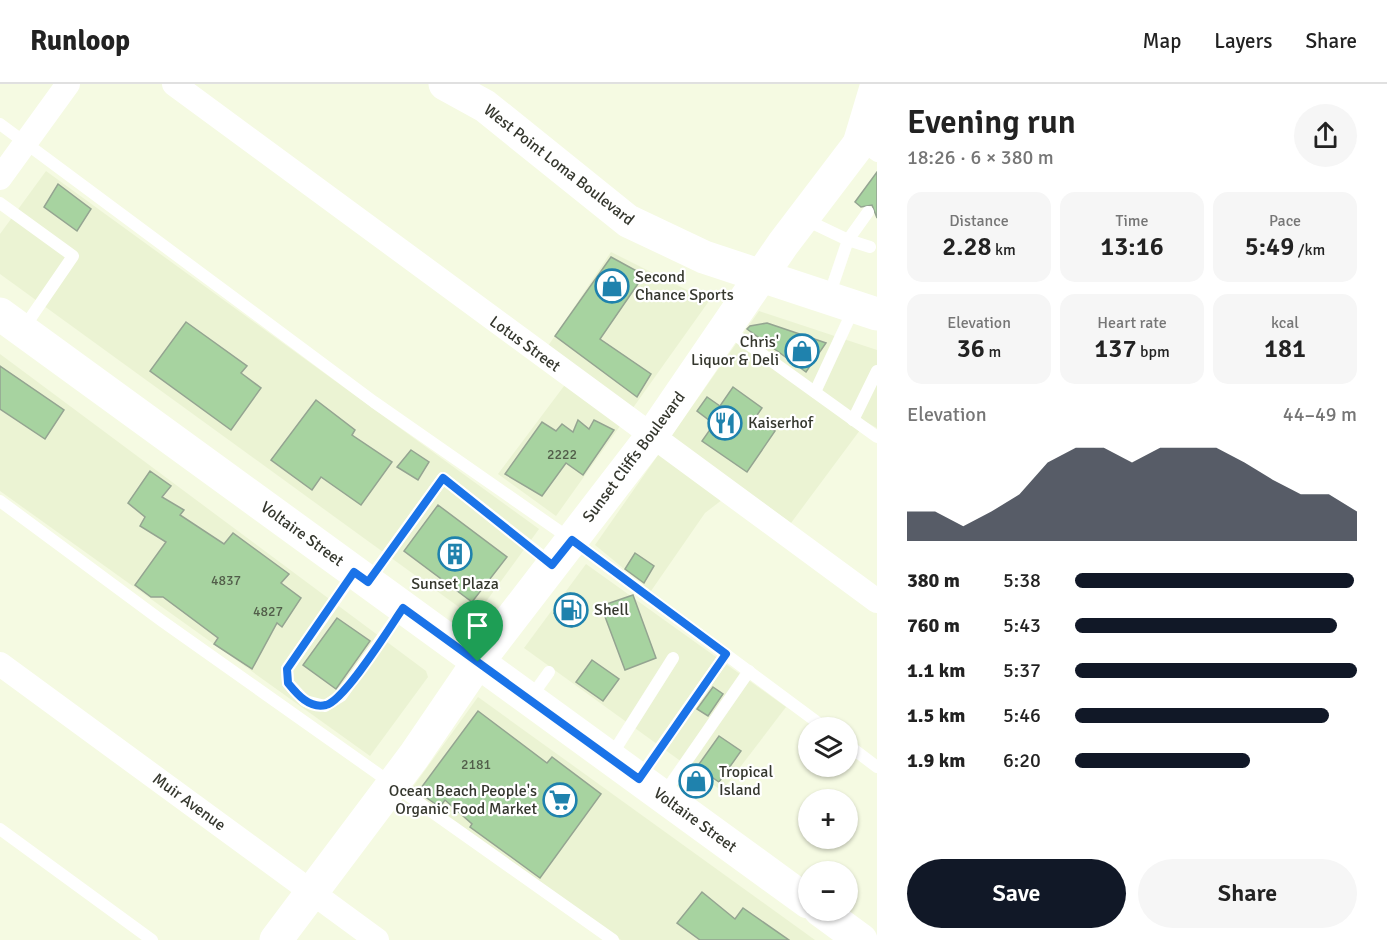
<!DOCTYPE html>
<meta charset="utf-8">
<style>
:root{--surface:#fff;--page:#f6f6f6;--text:#222;--muted:#767676;--line:#e0e0e0;--accent:#111827}
body{margin:0;font-family:Signika,sans-serif;background:var(--page);color:var(--text);height:100vh;display:flex;flex-direction:column;font-size:22px;white-space:nowrap}
*{box-sizing:border-box;margin:0}
p{font-size:20px;color:var(--muted)}
.icon{flex:none;width:33px;height:33px;fill:none;stroke:currentColor;stroke-width:2;stroke-linecap:round;stroke-linejoin:round}
.map{position:relative;flex:1;overflow:hidden}
.side{display:flex;flex-direction:column;background:var(--surface);width:510px}
.side>*{flex:none}
.tools{position:absolute;left:798px;top:633px;display:grid;gap:12px}
.tools a{display:grid;place-items:center;width:60px;height:60px;border-radius:50%;background:var(--surface);box-shadow:0 2px 4px #0004;font-size:30px}
.pin{position:absolute;display:grid;place-items:center;width:51px;height:51px;color:#fff;margin:-62px -26px;border-radius:50% 50% 50% 0;rotate:-45deg;box-shadow:0 0 6px #0007}
.pin .icon{rotate:45deg}
.round{display:grid;place-items:center;flex:none;width:63px;height:63px;border-radius:32px;background:var(--page)}
.head{display:flex;align-items:center;justify-content:space-between;height:102px;padding:0 30px}
h1{font-size:33px;font-weight:600;line-height:45px}
.stats{display:grid;grid-template-columns:repeat(3,1fr);gap:9px;height:102px;padding:6px 30px}
.stats div{display:grid;align-content:center;border-radius:15px;background:var(--page);text-align:center}
.stats b{font-size:26px;font-weight:600}
.stats small{font-size:16px;font-weight:400}
.stats p{font-size:16px}
.chart{height:168px;padding:12px 30px}
.chart p{display:flex;justify-content:space-between}
.chart svg{width:100%;height:108px;margin-top:6px;fill:var(--accent);opacity:.7}
.primary-button{display:flex;gap:12px;margin-top:auto;padding:12px 30px}
.primary-button a{flex:1;height:69px;border-radius:36px;background:var(--accent);color:#fff;font-size:24px;font-weight:600;line-height:69px;text-align:center}
.primary-button a+a{background:var(--page);color:var(--text)}
ul{padding:0 30px;list-style:none;font-size:20px}
li{display:grid;grid-template-columns:96px 72px 1fr;align-items:center;height:45px}
li i{height:15px;border-radius:8px;background:var(--accent)}
header{display:flex;align-items:center;gap:36px;box-sizing:border-box;height:84px;padding:0 30px;background:var(--surface);border-bottom:2px solid var(--line)}
header strong{font-size:28px}
nav{display:flex;gap:33px;margin-inline-start:auto;font-size:21px}
main{display:flex;flex:1;min-height:0}
.map>svg:first-child{display:block}
</style>
<header>
<strong>Runloop</strong>
<nav><a>Map</a><a>Layers</a><a>Share</a></nav>
</header>
<main>
<div class="map">
<svg width="877" height="856" viewBox="0 0 877 856">
<rect width="100%" height="100%" fill="#f5fae2"/>
<g fill="#ebf3d3">
<polygon points="46,87 539,445 474,534 0,190 0,150"/>
<polygon points="611,168 709,217 556,432 498,390 576,286 548,262"/>
<polygon points="759,227 877,266 877,344 866,338 791,439 740,402 705,429 651,507 595,461"/>
<polygon points="0,270 426,587 428,593 370,672 0,407"/>
<polygon points="586,480 786,623 722,707 524,564"/>
<polygon points="478,613 815,856 621,856 410,707"/>
</g>
<g fill="#a7d3a0" stroke="#94a491" stroke-width="1.5">
<polygon points="877,88 877,134 872,121 861,123 855,118"/>
<polygon points="58,100 91,125 77,147 44,123"/>
<polygon points="611,173 644,191 600,255 651,290 637,313 555,252"/>
<polygon points="186,238 247,282 241,289 261,304 231,346 150,287"/>
<polygon points="767,239 826,259 806,288 747,245 750,242"/>
<polygon points="0,282 64,326 45,355 0,325"/>
<polygon points="733,303 762,324 755,334 775,347 747,388 702,357 714,340 697,327 707,313 720,322"/>
<polygon points="316,316 355,346 352,351 392,378 361,421 321,393 312,406 271,376"/>
<polygon points="578,336 589,345 594,336 614,346 583,391 566,379 542,412 505,390 542,338 556,347 562,340 573,348"/>
<polygon points="411,366 429,378 418,396 397,383"/>
<polygon points="150,387 171,402 162,413 184,426 180,431 224,460 233,449 289,490 281,499 301,514 282,543 277,539 252,585 214,560 218,554 163,513 151,513 135,501 166,458 140,442 145,433 128,419"/>
<polygon points="438,421 507,473 472,518 404,467"/>
<polygon points="635,469 654,482 644,499 625,485"/>
<polygon points="570,509 587,522 572,543 554,529"/>
<polygon points="633,511 656,574 625,586 601,522"/>
<polygon points="337,534 370,557 336,605 303,581"/>
<polygon points="592,576 619,595 603,617 576,598"/>
<polygon points="713,603 723,610 708,632 697,625"/>
<polygon points="478,627 547,679 552,673 601,710 540,794 470,743 472,740 445,716 440,723 418,708"/>
<polygon points="719,652 741,667 719,698 697,683"/>
<polygon points="702,808 735,835 743,824 789,856 700,856 677,839"/>
</g>
<g fill="none" stroke-linecap="round" stroke-linejoin="round">
<g stroke="#fff" stroke-width="12">
<polyline points="0,40 374,318 572,456 825,644"/>
<polyline points="860,60 877,72"/>
<polyline points="0,119 73,172 23,245"/>
<polyline points="868,128 848,156 870,163"/>
<polyline points="804,135 848,156 829,212"/>
<polyline points="727,245 877,353"/>
<polyline points="815,308 854,224"/>
<polyline points="853,336 877,287"/>
<polyline points="0,417 162,537 613,856"/>
<polyline points="354,489 287,585 288,599 305,617 325,622 341,612 402,526"/>
<polyline points="369,496 443,394 552,480"/>
<polyline points="531,613 549,588"/>
<polyline points="848,661 877,683"/>
<polyline points="611,672 673,574"/>
<polyline points="639,694 726,570"/>
<polyline points="663,711 749,587"/>
<polyline points="0,745 152,856"/>
</g>
<g stroke="#fff" stroke-width="24">
<polyline points="174,0 877,517"/>
<polyline points="0,94 68,0"/>
<polyline points="0,580 377,856"/>
</g>
<g stroke="#fff" stroke-width="33">
<polyline points="445,0 485,22 628,137 704,173 877,230"/>
<polyline points="859,60 877,0"/>
<polyline points="0,230 808,818"/>
<polyline points="820,826 861,856"/>
<polyline points="276,856 414,672 478,578 651,353 783,160 859,60 877,43"/>
</g>
</g>
<g fill="none" stroke-linecap="round" stroke-linejoin="round">
<g stroke="#fff" stroke-width="12">
<path id="route" d="M443,394L552,481L572,456L726,570L639,695L403,524C390,543 345,616 326,621C309,625 297,610 288,599L287,585L354,488L368,498Z"/>
</g>
<use href="#route" stroke="#1a73e8" stroke-width="8"/>
</g>
<defs>
<g id="shop-ring" transform="scale(1.725)"><circle r="9.5" fill="#fff" stroke="#1f82ad" stroke-width="1.5"/><path d="M-5-2.5h2.3a2.7 3.5 0 0 1 5.4 0H5L5.5 6h-11ZM-1.5-2.5h3a1.5 2.3 0 0 0-3 0Z" fill="#1f82ad"/></g>
<g id="restaurant-ring" transform="scale(1.725)"><circle r="9.5" fill="#fff" stroke="#1f82ad" stroke-width="1.5"/><path d="M-5-6h1v4h1v-4h1v4h1v-4h1v5L-1.5 .5V6h-2V.5L-5-1ZM5-6V6H3V1.5H1.5Q1.5-4 5-6Z" fill="#1f82ad"/></g>
<g id="building-ring" transform="scale(1.725)"><circle r="9.5" fill="#fff" stroke="#1f82ad" stroke-width="1.5"/><path d="M-4-6H4V6H1V3H-1V6H-4ZM-2.5-4.3h1.7v1.8h-1.7ZM.8-4.3h1.7v1.8H.8ZM-2.5-1h1.7V.8h-1.7ZM.8-1h1.7V.8H.8Z" fill="#1f82ad"/></g>
<g id="fuel-ring" transform="scale(1.725)"><circle r="9.5" fill="#fff" stroke="#1f82ad" stroke-width="1.5"/><path d="M-5.5-6h7V0h2V4h1.3V-2.5L3-4.5l.8-.8L6-3V5H2.5V1h-1V6h-7ZM-4.2-4.7v3.2H.2V-4.7Z" fill="#1f82ad"/></g>
<g id="supermarket-ring" transform="scale(1.725)"><circle r="9.5" fill="#fff" stroke="#1f82ad" stroke-width="1.5"/><path d="M-6-5.5h2.5l.6 2H6L4.5 2H-2.5L-4.4-4H-6ZM-1.5 3.2a1.3 1.3 0 1 0 .1 0ZM3 3.2a1.3 1.3 0 1 0 .1 0Z" fill="#1f82ad"/></g>
</defs>
<g fill-rule="evenodd">
<use href="#shop-ring" x="612" y="202"/>
<use href="#shop-ring" x="802" y="267"/>
<use href="#restaurant-ring" x="725" y="339"/>
<use href="#building-ring" x="455" y="470"/>
<use href="#fuel-ring" x="571" y="526"/>
<use href="#shop-ring" x="696" y="697"/>
<use href="#supermarket-ring" x="560" y="716"/>
</g>
<g text-anchor="middle" dominant-baseline="central" stroke-width="4.5" stroke-linejoin="round" paint-order="stroke">
<g font-size="14" fill="#525e4a">
<text x="562" y="370">2222</text>
<text x="226" y="496">4837</text>
<text x="268" y="527">4827</text>
<text x="476" y="680">2181</text>
</g>
<g font-size="16" fill="#35372e" stroke="#fff">
<text transform="translate(559 81) rotate(38)">West Point Loma Boulevard</text>
<text transform="translate(525 260) rotate(36)">Lotus Street</text>
<text transform="translate(634 373) rotate(-53)">Sunset Cliffs Boulevard</text>
<text transform="translate(302 450) rotate(36)">Voltaire Street</text>
<text transform="translate(189 718) rotate(36)">Muir Avenue</text>
<text transform="translate(695 736) rotate(36)">Voltaire Street</text>
</g>
<g font-size="16" fill="#35372e" stroke="#fff" text-anchor="start">
<text x="635" y="193">Second<tspan x="635" dy="18">Chance Sports</tspan></text>
<text x="779" y="258" text-anchor="end">Chris'<tspan x="779" dy="18">Liquor &amp; Deli</tspan></text>
<text x="748" y="339">Kaiserhof</text>
<text x="455" y="500" text-anchor="middle">Sunset Plaza</text>
<text x="594" y="526">Shell</text>
<text x="719" y="688">Tropical<tspan x="719" dy="18">Island</tspan></text>
<text x="537" y="707" text-anchor="end">Ocean Beach People's<tspan x="537" dy="18">Organic Food Market</tspan></text>
</g>
</g>
</svg>
<div class="tools">
<a><svg class="icon" aria-label="layers" viewBox="0 0 24 24"><path d="M12 4l9 5-9 5-9-5zM3 14l9 5 9-5"/></svg></a>
<a>+</a>
<a>−</a>
</div>
<div class="pin" style="left:478px;top:578px;background:#1e9e55"><svg class="icon" aria-label="arrive" viewBox="0 0 24 24"><path d="M6 21V4h12l-3 4 3 4H6"/></svg></div>
</div>
<section class="side">
<div class="head"><div><h1>Evening run</h1><p>18:26 · 6 × 380 m</p></div><a class="round"><svg class="icon" aria-label="share" viewBox="0 0 24 24"><path d="M12 15V3M7 8l5-5 5 5M5 13v7h14v-7"/></svg></a></div>
<div class="stats">
<div><p>Distance</p><b>2.28<small> km</small></b></div>
<div><p>Time</p><b>13:16</b></div>
<div><p>Pace</p><b>5:49<small> /km</small></b></div>
</div>
<div class="stats">
<div><p>Elevation</p><b>36<small> m</small></b></div>
<div><p>Heart rate</p><b>137<small> bpm</small></b></div>
<div><p>kcal</p><b>181</b></div>
</div>
<div class="chart"><p><span>Elevation</span>44–49 m</p>
<svg viewBox="0 0 160 44" preserveAspectRatio="none"><path d="M0 44V32L10 32L20 38L30 32L40 25L50 12L60 6L70 6L80 12L90 6L100 6L110 6L120 12L130 19L140 25L150 25L160 32V44z"/></svg>
</div>
<ul>
<li><b>380 m</b>5:38<i style="width:99%"></i></li>
<li><b>760 m</b>5:43<i style="width:93%"></i></li>
<li><b>1.1 km</b>5:37<i style="width:100%"></i></li>
<li><b>1.5 km</b>5:46<i style="width:90%"></i></li>
<li><b>1.9 km</b>6:20<i style="width:62%"></i></li>
</ul>
<div class="primary-button"><a>Save</a><a>Share</a></div>
</section>
</main>
